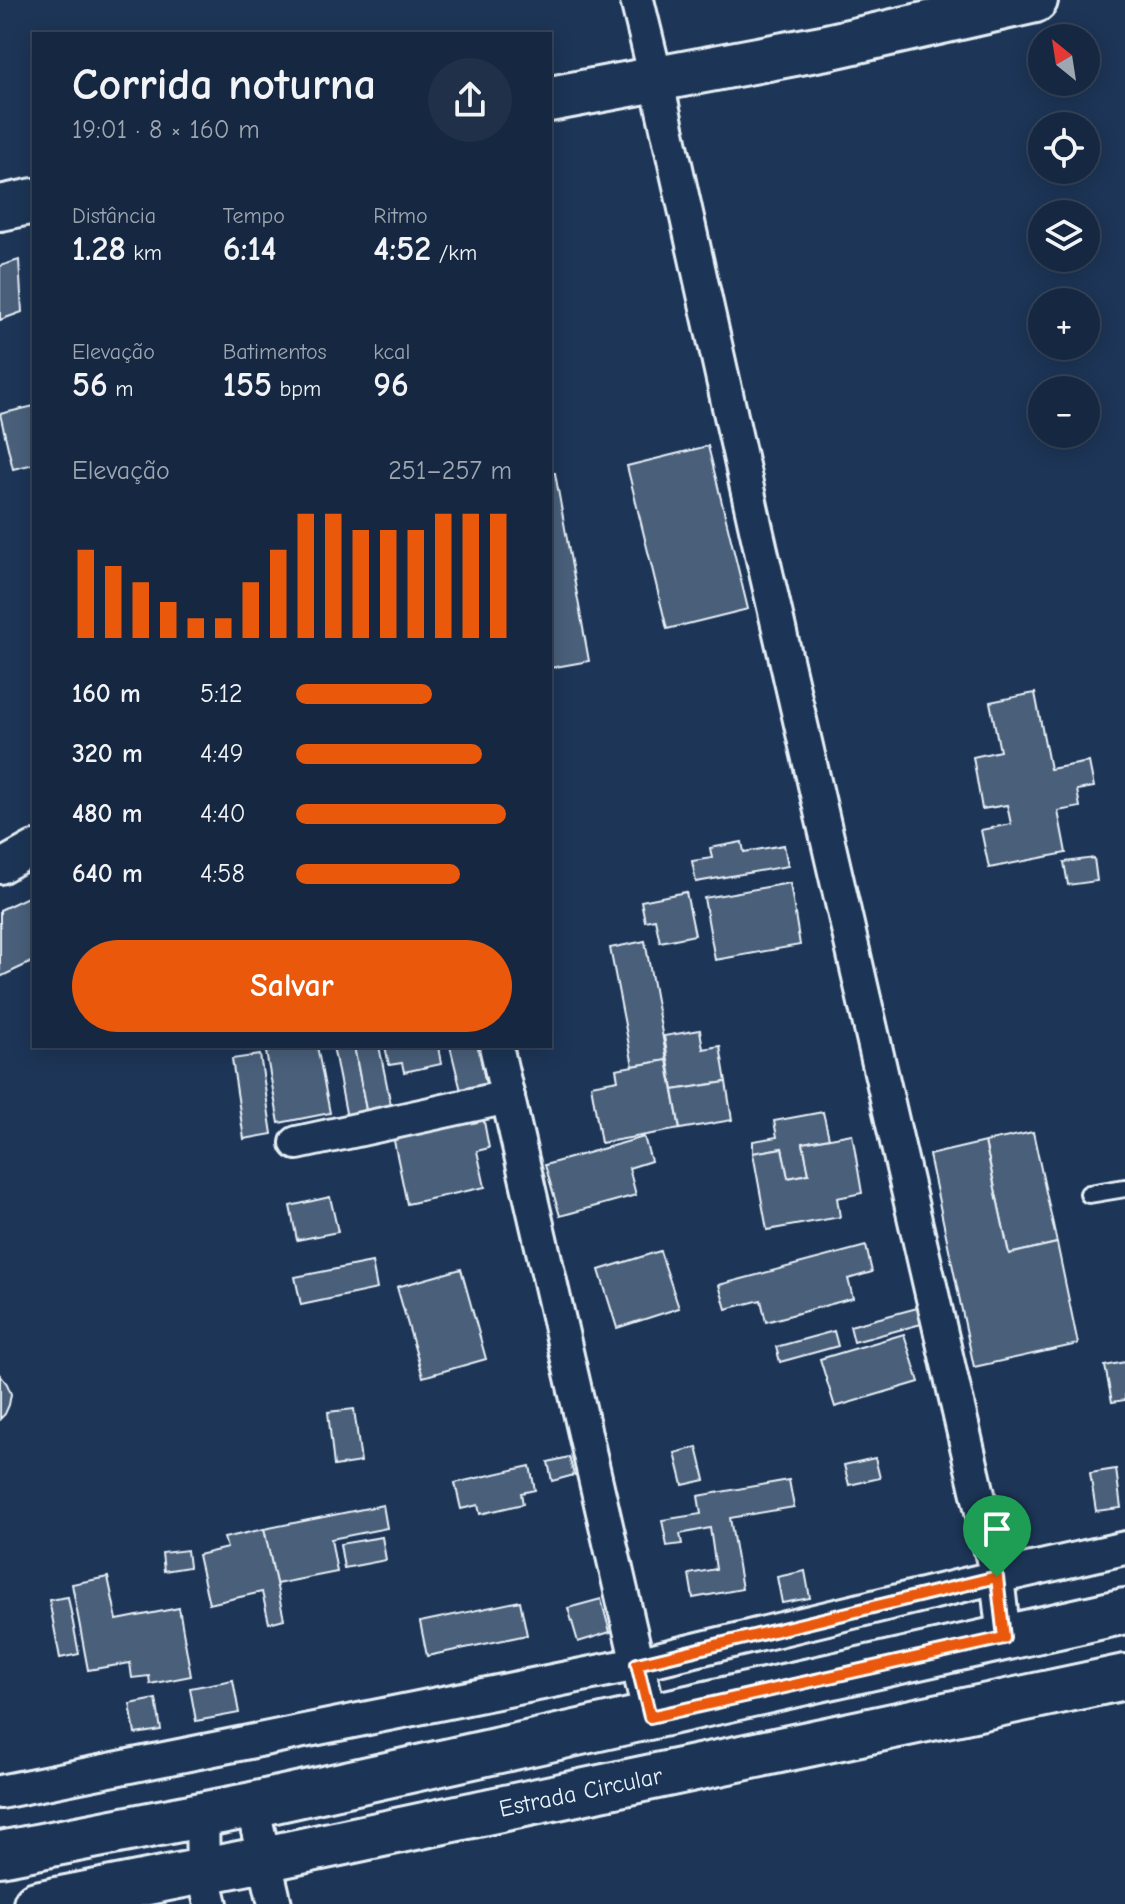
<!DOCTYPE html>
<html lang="pt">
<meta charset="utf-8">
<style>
:root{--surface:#162841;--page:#1f3048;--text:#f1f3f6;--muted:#9ea6b1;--line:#35445a;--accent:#ea580c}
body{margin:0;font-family:"Comic Neue",sans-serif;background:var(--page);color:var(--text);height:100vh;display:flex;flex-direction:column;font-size:30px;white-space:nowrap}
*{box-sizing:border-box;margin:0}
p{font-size:26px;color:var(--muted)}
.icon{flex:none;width:44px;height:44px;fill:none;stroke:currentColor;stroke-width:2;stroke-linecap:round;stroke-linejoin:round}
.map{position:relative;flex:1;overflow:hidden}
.sheet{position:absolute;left:32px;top:32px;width:520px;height:1016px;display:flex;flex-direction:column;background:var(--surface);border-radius:0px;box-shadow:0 4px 20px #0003,0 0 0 2px var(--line)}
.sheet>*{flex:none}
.needle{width:52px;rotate:330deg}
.buttons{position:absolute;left:1028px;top:24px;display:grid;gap:16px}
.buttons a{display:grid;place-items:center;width:72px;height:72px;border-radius:50%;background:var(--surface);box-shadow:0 4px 20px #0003,0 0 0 2px var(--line);font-size:40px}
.pin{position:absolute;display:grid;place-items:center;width:68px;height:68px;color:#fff;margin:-82px -34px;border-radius:50% 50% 50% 0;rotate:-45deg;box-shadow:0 0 8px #0007}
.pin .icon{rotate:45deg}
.round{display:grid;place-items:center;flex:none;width:84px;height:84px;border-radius:42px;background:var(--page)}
.summary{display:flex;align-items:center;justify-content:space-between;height:136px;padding:0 40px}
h1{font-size:44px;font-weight:700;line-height:60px}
.figures{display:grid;grid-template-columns:repeat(3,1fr);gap:12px;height:136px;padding:8px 40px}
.figures div{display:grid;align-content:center}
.figures b{font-size:34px;font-weight:700}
.figures small{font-size:22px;font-weight:400}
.figures p{font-size:22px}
.chart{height:224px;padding:16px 40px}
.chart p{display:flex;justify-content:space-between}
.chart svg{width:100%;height:144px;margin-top:8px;stroke:var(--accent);stroke-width:6}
.cta{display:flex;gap:16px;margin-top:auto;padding:16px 40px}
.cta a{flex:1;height:92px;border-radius:48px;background:var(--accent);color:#fff;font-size:32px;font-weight:700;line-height:92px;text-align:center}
ul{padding:0 40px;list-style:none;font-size:26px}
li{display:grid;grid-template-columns:128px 96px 1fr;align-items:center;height:60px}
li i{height:20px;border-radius:10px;background:var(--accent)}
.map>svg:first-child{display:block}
</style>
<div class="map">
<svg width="1125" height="1904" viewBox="0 0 1125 1904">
<rect width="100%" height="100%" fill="#1d3557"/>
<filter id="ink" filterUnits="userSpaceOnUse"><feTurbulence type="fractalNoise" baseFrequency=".0125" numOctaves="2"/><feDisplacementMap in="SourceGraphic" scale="16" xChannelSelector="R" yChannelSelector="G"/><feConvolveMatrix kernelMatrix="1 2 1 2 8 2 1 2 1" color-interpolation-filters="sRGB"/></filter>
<g filter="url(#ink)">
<g fill="#495e7a" stroke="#e8f1f8" stroke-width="2">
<polygon points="19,260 22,312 0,320 0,266"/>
<polygon points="34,406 34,464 13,469 0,414"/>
<polygon points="708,446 748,609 667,629 627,466"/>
<polygon points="550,473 555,473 589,661 550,668"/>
<polygon points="1035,693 1050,769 1089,762 1094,787 1077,790 1080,807 1058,811 1066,853 989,868 981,830 1011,824 1007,805 982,809 973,757 1000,751 990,702"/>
<polygon points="742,842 744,852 784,845 788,866 696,882 692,861 712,858 710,848"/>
<polygon points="1094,858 1097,881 1068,885 1064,862"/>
<polygon points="790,883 800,945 715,960 704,898"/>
<polygon points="686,892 695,935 660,942 655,919 645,921 641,901"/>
<polygon points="34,894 34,961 0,977 0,910"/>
<polygon points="645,941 667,1060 633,1066 610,948"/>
<polygon points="700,1030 703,1049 720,1046 726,1082 673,1090 664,1036"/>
<polygon points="298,1046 317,1046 330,1113 279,1123 266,1052"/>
<polygon points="333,1046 354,1046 367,1115 347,1118"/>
<polygon points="354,1046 379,1046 392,1110 367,1115"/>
<polygon points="385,1046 438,1046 441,1064 404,1072 402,1063 389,1065"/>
<polygon points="450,1046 478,1046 487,1089 462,1095"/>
<polygon points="260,1055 272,1134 244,1139 232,1059"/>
<polygon points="667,1060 680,1129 601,1143 591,1085 618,1080 616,1069"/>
<polygon points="726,1082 732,1120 680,1129 673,1090"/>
<polygon points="823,1112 829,1138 803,1143 809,1174 788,1178 782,1148 753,1153 753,1141 777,1137 774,1121"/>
<polygon points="483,1116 489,1148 477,1151 485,1187 407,1204 393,1136"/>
<polygon points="1033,1132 1057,1243 1009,1254 985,1142"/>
<polygon points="852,1134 862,1193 837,1198 840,1217 767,1230 753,1153 782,1148 788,1178 809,1174 803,1143"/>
<polygon points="644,1137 651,1161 629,1168 636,1195 560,1216 545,1165"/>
<polygon points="985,1142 1009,1254 1057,1243 1078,1344 974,1367 929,1155"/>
<polygon points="330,1197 338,1232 297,1240 290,1206"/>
<polygon points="866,1246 872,1272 848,1279 853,1298 766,1322 761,1300 726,1309 719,1285"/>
<polygon points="660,1251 679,1308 617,1328 599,1270"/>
<polygon points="372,1262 377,1289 301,1305 295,1277"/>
<polygon points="461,1269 486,1359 423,1377 397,1287"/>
<polygon points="921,1307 925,1323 854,1342 850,1326"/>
<polygon points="834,1331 838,1346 780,1362 776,1347"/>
<polygon points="904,1334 919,1382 835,1407 820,1359"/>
<polygon points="1125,1362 1125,1400 1112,1402 1105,1366"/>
<polygon points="0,1375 7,1384 11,1394 9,1405 5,1414 0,1419"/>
<polygon points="354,1409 361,1462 334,1466 328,1412"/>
<polygon points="697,1447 705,1480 683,1485 675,1453"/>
<polygon points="569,1457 574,1475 552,1481 548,1462"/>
<polygon points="875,1458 880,1478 849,1485 844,1465"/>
<polygon points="530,1466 535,1490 521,1493 523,1504 480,1514 478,1505 461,1509 455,1483"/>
<polygon points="1116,1469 1121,1508 1096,1511 1090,1473"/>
<polygon points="789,1480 794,1507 730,1518 742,1589 693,1598 689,1574 716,1569 710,1528 680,1534 682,1544 667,1546 662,1520 701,1514 698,1496"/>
<polygon points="383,1505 387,1528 331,1539 337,1572 276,1584 264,1529"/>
<polygon points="264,1529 284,1619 269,1623 262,1592 209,1604 198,1555 227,1548 224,1538"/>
<polygon points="382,1537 386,1560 344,1568 340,1544"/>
<polygon points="187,1550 189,1567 164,1571 162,1553"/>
<polygon points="805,1571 810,1598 782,1603 777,1577"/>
<polygon points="108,1577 117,1620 179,1608 191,1676 150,1684 149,1676 132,1678 130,1663 88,1670 72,1584"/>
<polygon points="68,1597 79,1654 60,1658 49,1600"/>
<polygon points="601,1599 610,1632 578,1642 568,1608"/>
<polygon points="520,1601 527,1635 427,1656 420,1622"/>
<polygon points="233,1680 239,1713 196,1721 190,1688"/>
<polygon points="156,1699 161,1730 135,1734 130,1704"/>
</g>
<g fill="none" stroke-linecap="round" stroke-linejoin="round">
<g stroke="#e8f1f8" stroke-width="22">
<polyline id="lane" points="1089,1194 1125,1188"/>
</g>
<g stroke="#e8f1f8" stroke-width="38">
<g id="street">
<polyline points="637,0 656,78 757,533 997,1577 1004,1638"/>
<polyline points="0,867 34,848"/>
<polyline points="496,1046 650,1717"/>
<polyline points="297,1143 508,1097"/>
<polyline points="0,1792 637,1664 997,1577 1125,1548"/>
<polyline points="252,1805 275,1904"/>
<polyline points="202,1815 203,1872 211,1904"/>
</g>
</g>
<g stroke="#e8f1f8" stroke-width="50">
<g id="secondary">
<polyline points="550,99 827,47 1035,0"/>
<polyline points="0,208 34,201"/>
</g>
</g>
<g stroke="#e8f1f8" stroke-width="50">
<g id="primary">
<polyline points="0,1854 252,1805 1125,1611"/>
<path id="s1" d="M36,1904L264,1859L1125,1677"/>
</g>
</g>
<use href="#lane" stroke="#1d3557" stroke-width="16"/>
<use href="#street" stroke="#1d3557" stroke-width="32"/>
<use href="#secondary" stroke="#1d3557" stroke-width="44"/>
<use href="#primary" stroke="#1d3557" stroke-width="44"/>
</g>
</g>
<g fill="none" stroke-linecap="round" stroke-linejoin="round" filter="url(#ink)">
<g stroke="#fff" stroke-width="16">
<polygon id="route" points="997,1577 1004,1638 650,1717 637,1664"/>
</g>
<use href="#route" stroke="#ea580c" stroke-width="10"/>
</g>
<g text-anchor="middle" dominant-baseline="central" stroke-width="6" stroke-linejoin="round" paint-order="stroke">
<g font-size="24" fill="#e8f1f8" stroke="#1d3557">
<text stroke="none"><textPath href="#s1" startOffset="556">Estrada Circular</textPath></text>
</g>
</g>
</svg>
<div class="buttons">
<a><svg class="needle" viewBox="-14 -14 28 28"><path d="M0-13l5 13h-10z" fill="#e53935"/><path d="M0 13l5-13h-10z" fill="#9ea6b1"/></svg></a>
<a><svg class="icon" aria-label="locate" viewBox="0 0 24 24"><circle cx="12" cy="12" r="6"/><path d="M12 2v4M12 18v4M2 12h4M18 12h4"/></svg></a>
<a><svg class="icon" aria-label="layers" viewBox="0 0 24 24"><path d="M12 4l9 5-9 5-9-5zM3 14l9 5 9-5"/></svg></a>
<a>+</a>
<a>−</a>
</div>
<div class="pin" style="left:997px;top:1577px;background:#1e9e55"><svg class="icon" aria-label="arrive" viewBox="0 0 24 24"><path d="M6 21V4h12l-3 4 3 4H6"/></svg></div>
<section class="sheet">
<div class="summary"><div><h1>Corrida noturna</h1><p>19:01 · 8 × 160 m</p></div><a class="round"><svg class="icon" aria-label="share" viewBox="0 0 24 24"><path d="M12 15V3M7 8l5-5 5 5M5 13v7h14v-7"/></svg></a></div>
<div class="figures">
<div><p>Distância</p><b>1.28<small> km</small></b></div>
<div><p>Tempo</p><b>6:14</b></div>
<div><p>Ritmo</p><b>4:52<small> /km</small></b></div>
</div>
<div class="figures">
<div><p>Elevação</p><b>56<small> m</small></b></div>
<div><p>Batimentos</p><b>155<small> bpm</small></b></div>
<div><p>kcal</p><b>96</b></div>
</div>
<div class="chart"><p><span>Elevação</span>251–257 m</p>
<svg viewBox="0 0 160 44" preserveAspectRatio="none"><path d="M5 44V17M15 44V22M25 44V27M35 44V33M45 44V38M55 44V38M65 44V27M75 44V17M85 44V6M95 44V6M105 44V11M115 44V11M125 44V11M135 44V6M145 44V6M155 44V6"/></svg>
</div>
<ul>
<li><b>160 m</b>5:12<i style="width:63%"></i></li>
<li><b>320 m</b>4:49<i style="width:86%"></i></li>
<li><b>480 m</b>4:40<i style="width:97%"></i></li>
<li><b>640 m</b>4:58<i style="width:76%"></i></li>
</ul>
<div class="cta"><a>Salvar</a></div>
</section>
</div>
